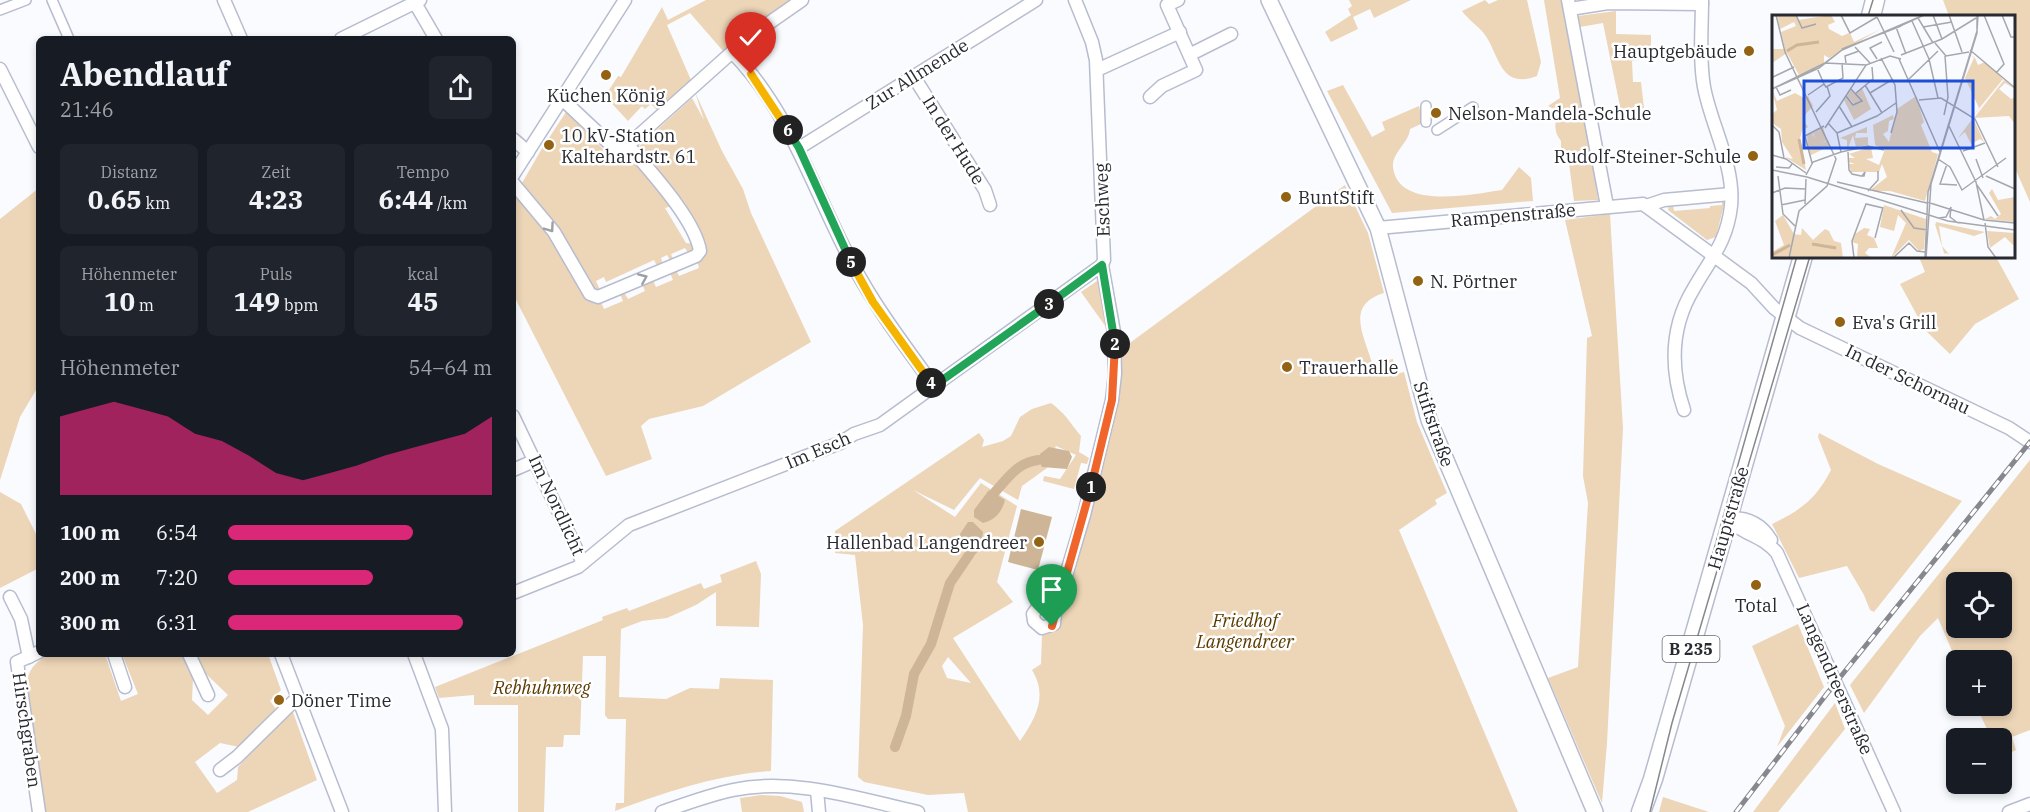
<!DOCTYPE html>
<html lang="de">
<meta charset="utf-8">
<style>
:root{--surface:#171b24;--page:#20242c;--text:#f1f3f6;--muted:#9ea1a6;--accent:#db2777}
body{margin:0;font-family:"IBM Plex Serif",serif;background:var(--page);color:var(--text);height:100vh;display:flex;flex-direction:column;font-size:22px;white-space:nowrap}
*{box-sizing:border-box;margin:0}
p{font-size:20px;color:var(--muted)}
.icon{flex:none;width:33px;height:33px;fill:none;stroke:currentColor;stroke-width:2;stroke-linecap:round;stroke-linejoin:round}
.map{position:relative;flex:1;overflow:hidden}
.side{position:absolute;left:36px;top:36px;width:480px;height:621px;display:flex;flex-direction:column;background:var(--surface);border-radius:9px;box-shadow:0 3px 9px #0003}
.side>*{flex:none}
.controls{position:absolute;left:1946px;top:572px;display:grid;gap:12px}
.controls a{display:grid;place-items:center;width:66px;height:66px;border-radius:9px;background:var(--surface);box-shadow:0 3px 9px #0003;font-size:30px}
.pin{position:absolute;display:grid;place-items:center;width:51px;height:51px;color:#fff;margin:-62px -26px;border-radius:50% 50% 50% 0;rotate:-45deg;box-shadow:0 0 6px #0007}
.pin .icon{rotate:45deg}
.km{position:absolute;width:30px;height:30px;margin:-15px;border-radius:50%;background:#222;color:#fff;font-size:16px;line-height:30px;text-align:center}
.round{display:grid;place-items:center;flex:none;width:63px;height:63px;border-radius:9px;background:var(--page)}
.summary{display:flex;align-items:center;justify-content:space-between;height:102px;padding:0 24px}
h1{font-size:33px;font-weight:700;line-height:45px}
.metrics{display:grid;grid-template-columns:repeat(3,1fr);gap:9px;height:102px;padding:6px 24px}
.metrics div{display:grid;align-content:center;border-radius:9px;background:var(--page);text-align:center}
.metrics b{font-size:26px;font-weight:700}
.metrics small{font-size:16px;font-weight:400}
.metrics p{font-size:16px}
.chart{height:168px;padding:12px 24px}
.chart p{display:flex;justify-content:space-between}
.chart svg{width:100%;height:108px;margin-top:6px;fill:var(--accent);opacity:.7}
ul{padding:0 24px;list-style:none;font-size:20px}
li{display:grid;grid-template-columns:96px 72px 1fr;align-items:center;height:45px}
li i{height:15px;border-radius:8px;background:var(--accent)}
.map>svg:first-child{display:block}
</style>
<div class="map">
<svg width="2030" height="812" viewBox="0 0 2030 812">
<rect width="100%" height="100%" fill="#fafbff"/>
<g fill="#edd5b7" fill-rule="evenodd">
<polygon points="706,0 792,0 723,51 690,13 667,25 691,80 657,110 651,104 645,109 642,106 628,121 605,96 618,76 621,77 662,7 668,20"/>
<polygon points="1349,0 1411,0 1374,18 1370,9 1353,17 1358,29 1331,42 1325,32 1351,15 1348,9 1352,6"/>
<path d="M1485,0L1489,4L1498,0H1527L1541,62L1537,76C1497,91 1500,50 1481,30C1477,26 1467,18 1462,11Z"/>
<path d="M1544,0H1562L1580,86L1598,200L1574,201L1568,156L1561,152V141C1553,131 1555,122 1558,111L1548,106L1560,98Z"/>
<polygon points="1943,0 2030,0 2030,202 2014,166 2014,16 1949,16"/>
<polygon points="1616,11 1616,34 1651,35 1651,46 1638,52 1639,60 1632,61 1633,82 1641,82 1644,108 1628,111 1629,120 1623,121 1603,23 1580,27 1578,16"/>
<path d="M1343,85L1372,137L1385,130L1382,122L1419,106L1423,123L1410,129C1409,143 1392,152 1393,167C1398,211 1473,194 1502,190L1519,167L1531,178L1533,201L1392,213L1327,91Z"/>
<polygon points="695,92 722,151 743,189 751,213 811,342 703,406 649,419 641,426 652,459 606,476 513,294 513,194 546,231 588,300 601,302 604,309 623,301 620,294 624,292 628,299 645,291 642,284 653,280 656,287 673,280 670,273 676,270 679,276 699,268 697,261 703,258 707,250 699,230 639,146 692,98 704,120"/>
<polygon points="566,112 613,159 636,161 672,206 665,208 686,243 695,244 694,249 689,254 685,248 671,254 674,261 671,262 667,255 661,258 663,265 658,268 654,260 606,282 604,277 596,281 600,290 593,289 564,237 522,183 544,145 549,148 554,141 549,138"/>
<path d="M1345,185L1368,233L1384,293C1345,305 1364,335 1372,363L1393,359L1396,374L1404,372L1417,422L1447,493L1435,500L1437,504L1399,530L1518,812H968L964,793L928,795L864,782L858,777L863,625L855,555L835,553V531L979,433L984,440L982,447L1003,441L1011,436L1020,417L1032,409L1051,403C1068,416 1069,422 1081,436L1079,452L1089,458L1087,464L1081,463L1074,489L1043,481L1044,476L1060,479L1076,455L1056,446L1047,468L1022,486L1018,500L980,478L954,510L913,490L955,517L981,483L1017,506L997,582L1013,602L953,638L1020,741C1036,718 1048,696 1032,670L1041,664L1042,635L1055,629L1061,610L1064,611L1117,400L1120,338L1127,345ZM948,657L971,683L947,678L942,666Z"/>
<polygon points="39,188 39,385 20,417 0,480 0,219"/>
<polygon points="1722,201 1725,201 1716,237 1707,240 1668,210 1669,205 1673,205 1674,211 1710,208 1710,206 1722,205"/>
<polygon points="1610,214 1623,428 1607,743 1602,803 1548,678 1578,667 1588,503 1583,476 1587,338 1592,336 1565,220"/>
<polygon points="1919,257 1996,257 2019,299 1975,324 1950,354 1925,330 1900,284 1925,272"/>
<polygon points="1095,278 1101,284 1106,327 1081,292 1097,281"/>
<path d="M1819,433L1878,464L1962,501L1874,612L1870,610L1864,595L1847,566L1799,578L1772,524C1801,510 1816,499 1831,470L1818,437Z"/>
<path d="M2030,460V730L2012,737L2016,750L2001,757V738H1991L1976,705H2001V660H1956L1938,618L1920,636L1864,713L1850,685ZM1956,582H2001V627H1956Z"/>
<polygon points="0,492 21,504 39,540 39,568 0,588"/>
<path d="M756,561L761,574L759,627L716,626V592L696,605L667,618L642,621L621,629L619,697L666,699L690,688L719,689L720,678L773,680L771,771C716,775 666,792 615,811L616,803H624L626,719H608L605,715L606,656H583L580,735H564L563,747H546L544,812H518V705H474V695L439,698L435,687L603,620L602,617L627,608L629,611L701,583L704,589L722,582L720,575Z"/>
<polygon points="1798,624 1824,687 1777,747 1785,726 1752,646"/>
<path d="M51,654H105L121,701L138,694L122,654H182L193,679L192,700L208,715L228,695L203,671L195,654H268L281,690L270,701L276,709L239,747L220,743L195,762L217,793L237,780L238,767L287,713L293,712L317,780L248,812H45L27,681C30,666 38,660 51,654Z"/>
<polygon points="1835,703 1845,729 1778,812 1753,812"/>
<polygon points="761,795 780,796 802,802 804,812 742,812 740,798"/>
<polygon points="1663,797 1709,812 1659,812"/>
</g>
<g fill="#ceb597">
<polygon points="1049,447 1069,451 1072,457 1067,469 1042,467 1038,460 1040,454"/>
<path d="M989,490L1005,500C1002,512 995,520 983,523L974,517V510Z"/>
<polygon points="1021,509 1052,517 1038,570 1008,562"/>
<polygon points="968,522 973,522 983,532 980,549 972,558 967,556 960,534"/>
</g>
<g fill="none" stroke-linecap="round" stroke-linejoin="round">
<g stroke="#ceb597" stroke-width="10">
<path d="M995,492C1009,477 1017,463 1038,460"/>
<polyline points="895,747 906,716 914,674 931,644 950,583 969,555"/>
</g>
<g stroke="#b7bccf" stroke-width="12">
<g id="pedestrian">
<polyline points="52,0 69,39"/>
<polyline points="0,10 26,0"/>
<polyline points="1426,106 1426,122"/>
<polyline points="1437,130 1473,107"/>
</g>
</g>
<g stroke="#b7bccf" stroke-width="15">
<g id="minor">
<polyline points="224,0 241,39"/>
<polyline points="1568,0 1607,206"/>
<polyline points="415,3 436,39"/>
<polyline points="1570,9 1608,3 1702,4"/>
<polyline points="341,39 420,0"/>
<path d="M732,52C791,112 814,193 853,265C876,308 905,346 934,386"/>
<polyline points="1191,54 1231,34"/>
<polyline points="0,69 39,147"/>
<polyline points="1097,70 1180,32"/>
<polyline points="914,77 985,190 990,205"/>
<polyline points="1150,97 1162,86 1196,70 1167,5 1178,0"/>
<polyline points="562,99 612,146 620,148 628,145 749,37 802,0"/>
<polyline points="513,139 528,152"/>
<polyline points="799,148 1036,0"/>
<polyline points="513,175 625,0"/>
<path d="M513,183L554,232L590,294L598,297L696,256L700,251C695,219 649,170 628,145"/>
<polyline points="1646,206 1664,200 1731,194"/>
<polyline points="1378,228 1643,204 1751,283 1774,308 1800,328 2009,428 2030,442"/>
<path d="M1684,410C1670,368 1670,327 1694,288C1711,258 1727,242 1731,206C1735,166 1711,125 1704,87C1699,59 1702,28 1702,0"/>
<polyline points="513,416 583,563"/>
<polyline points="513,470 536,460"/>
<path d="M1728,518C1742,535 1763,535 1777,553L1894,812"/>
<path d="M1728,518C1747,517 1761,523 1771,540"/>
<polyline points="513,593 578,567 629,525 840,443 854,434 880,425 1102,265"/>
<polyline points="10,597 21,619 29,657"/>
<polyline points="1055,612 1049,606 1038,607 1033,614 1034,621 1042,628 1054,624 1055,612 1084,515 1112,400 1115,374 1114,332 1102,265 1104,260 1096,60 1092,42 1075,0"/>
<polyline points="114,654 125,687"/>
<polyline points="189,654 208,695"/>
<polyline points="281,654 342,812"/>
<polyline points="414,654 442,729 445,812"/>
<polyline points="220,770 237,757 298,697"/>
<polyline points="817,791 819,812"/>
<polyline points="39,812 17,662 39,652"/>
<path d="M662,812C685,804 709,795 733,790C794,777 859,799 918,812"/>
<polyline points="2009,812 2030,804"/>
</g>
</g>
<g stroke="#b7bccf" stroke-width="18">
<polyline id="tertiary" points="1269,0 1378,228 1429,420 1595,812"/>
</g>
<g stroke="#b7bccf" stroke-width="21">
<g id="primary">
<polyline points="1871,16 1875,0"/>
<polyline points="1641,812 1653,779 1803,256"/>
</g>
</g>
<use href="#pedestrian" stroke="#fff" stroke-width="9"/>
<use href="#minor" stroke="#fff" stroke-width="12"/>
<use href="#tertiary" stroke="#fff" stroke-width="15"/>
<use href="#primary" stroke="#fff" stroke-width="18"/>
<g stroke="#86888d" stroke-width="1.5">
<polyline points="1868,16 1873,0"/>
<polyline points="1711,560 1797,256"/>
<polyline points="1650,812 1672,723 1810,256"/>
</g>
<g stroke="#86888d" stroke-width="5">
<polyline id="rail" points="1736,812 1829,691 2030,442"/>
</g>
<use href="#rail" stroke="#fff" stroke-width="3" stroke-dasharray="9" stroke-linecap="butt"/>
</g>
<defs><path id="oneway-chevron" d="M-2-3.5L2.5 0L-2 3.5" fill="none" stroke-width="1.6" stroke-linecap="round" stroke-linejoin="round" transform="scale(1.5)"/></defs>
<g stroke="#9e9fa2">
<use href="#oneway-chevron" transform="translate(550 228) rotate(55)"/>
<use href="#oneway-chevron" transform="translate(643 278) rotate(-23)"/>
</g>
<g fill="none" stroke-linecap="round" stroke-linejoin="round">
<g stroke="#fff" stroke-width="12">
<polyline id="split-1" points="1052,626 1091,487"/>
</g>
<g stroke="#fff" stroke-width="12">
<polyline id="split-2" points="1091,487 1112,400 1115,344"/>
</g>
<g stroke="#fff" stroke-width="12">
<polyline id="split-3" points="1049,304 1102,265 1115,344"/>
</g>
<g stroke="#fff" stroke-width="12">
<polyline id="split-4" points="931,383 934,386 1049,304"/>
</g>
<g stroke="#fff" stroke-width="12">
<polyline id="split-5" points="851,262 873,302 931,383"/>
</g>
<g stroke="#fff" stroke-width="12">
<polyline id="split-6" points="788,130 799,148 851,262"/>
</g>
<g stroke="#fff" stroke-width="12">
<polyline id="split-7" points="751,74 788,130"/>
</g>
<use href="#split-1" stroke="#f0652b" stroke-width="8"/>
<use href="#split-2" stroke="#f0652b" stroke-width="8"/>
<use href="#split-3" stroke="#22a559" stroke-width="8"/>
<use href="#split-4" stroke="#22a559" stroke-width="8"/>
<use href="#split-5" stroke="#f5b400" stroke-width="8"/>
<use href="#split-6" stroke="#22a559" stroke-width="8"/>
<use href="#split-7" stroke="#f5b400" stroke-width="8"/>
</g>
<g fill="#936212" stroke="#fff" stroke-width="2">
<circle cx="1749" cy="51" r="6"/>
<circle cx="606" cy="75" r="6"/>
<circle cx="1436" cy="113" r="6"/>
<circle cx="549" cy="145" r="6"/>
<circle cx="1753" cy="156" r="6"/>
<circle cx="1286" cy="197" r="6"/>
<circle cx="1418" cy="281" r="6"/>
<circle cx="1840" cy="322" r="6"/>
<circle cx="1287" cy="367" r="6"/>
<circle cx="1039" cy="542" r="6"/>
<circle cx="1756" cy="585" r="6"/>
<circle cx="279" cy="700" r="6"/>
</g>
<g text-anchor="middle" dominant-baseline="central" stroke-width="5" stroke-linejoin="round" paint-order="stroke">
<rect fill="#fff" stroke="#686a6f" stroke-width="1.5" x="1662.5" y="636" width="57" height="26" rx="4.5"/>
<g font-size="16" font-weight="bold" fill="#282a31">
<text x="1691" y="649">B 235</text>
</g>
<g font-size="18" fill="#282a31" stroke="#fff" text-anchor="start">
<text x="1737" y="51" text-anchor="end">Hauptgebäude</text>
<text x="606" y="95" text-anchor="middle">Küchen König</text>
<text x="1448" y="113">Nelson-Mandela-Schule</text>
<text x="561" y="135">10 kV-Station<tspan x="561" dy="21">Kaltehardstr. 61</tspan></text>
<text x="1741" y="156" text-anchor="end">Rudolf-Steiner-Schule</text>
<text x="1298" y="197">BuntStift</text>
<text x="1430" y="281">N. Pörtner</text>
<text x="1852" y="322">Eva's Grill</text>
<text x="1299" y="367">Trauerhalle</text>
<text x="1027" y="542" text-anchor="end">Hallenbad Langendreer</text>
<text x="1756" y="605" text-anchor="middle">Total</text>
<text x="291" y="700">Döner Time</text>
</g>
<g font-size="18" fill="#282a31" stroke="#fff">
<text transform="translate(917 74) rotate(-32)">Zur Allmende</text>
<text transform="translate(954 140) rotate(58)">In der Hude</text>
<text transform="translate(1102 200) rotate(-92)">Eschweg</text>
<text transform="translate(1513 215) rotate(-5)">Rampenstraße</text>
<text transform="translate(1908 379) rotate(26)">In der Schornau</text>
<text transform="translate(1434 424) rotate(71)">Stiftstraße</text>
<text transform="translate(818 450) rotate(-23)">Im Esch</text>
<text transform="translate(557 505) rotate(65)">Im Nordlicht</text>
<text transform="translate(1728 518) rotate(-74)">Hauptstraße</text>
<text transform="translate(1835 679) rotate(66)">Langendreerstraße</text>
<text transform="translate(27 730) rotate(82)">Hirschgraben</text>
</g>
<g font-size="18" font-style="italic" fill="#5b3a00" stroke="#fff">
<text x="1245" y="620">Friedhof<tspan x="1245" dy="21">Langendreer</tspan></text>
<text x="542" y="687">Rebhuhnweg</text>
</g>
</g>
<g transform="translate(1772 15)">
<rect width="243" height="243" fill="#fafbff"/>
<path d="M5,0L24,1L26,5L59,0L63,7L56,10L57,14L70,21L77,18L68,0H70L82,27L109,14L57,43L52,40V49L27,60L15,38L0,48V34H13L9,17L24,11L22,7L8,14ZM199,40L203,43L206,50L213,47L231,64L201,101L207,93L193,63L202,43ZM232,65L243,74L233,68L227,74L239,84L243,82V109L237,101L202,103ZM90,73L99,94L82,105L72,85L75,82L81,91L89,86L82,89L75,81L79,75L83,79ZM0,75L5,86L23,78L32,83L36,81L41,91L33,100L32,106L36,112L30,116L28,124L34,155L13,142L21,144L10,127L9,114L0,108V99L5,95ZM144,81L152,107L149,110L160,137L166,139L153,186L118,176H97L115,162L110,149L107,157H79L77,149H83L77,147V143H83L77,139L99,132L101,143L94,144L107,150L113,134L103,130L101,110L121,100L122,104L117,106L116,116L111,119L117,127L125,94ZM201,103L212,127L208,124L199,129L193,117L186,123ZM51,112L55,125L48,129L56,125L58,131L37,141L35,121L40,118L43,124L41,118ZM95,112V118H84L83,123L96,122V130L84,132L81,120L75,136V125L68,123ZM220,174L226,185L243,182V207L213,204L219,201L223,204L229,199L217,178ZM112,190L154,204L152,234L147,236L137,225L119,243L134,208L126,200L122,216L108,212ZM11,200L22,219L29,220L30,213L41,225L53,214L57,216L62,226L69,228L71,243H0V237L12,230L3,206ZM162,206L164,210V207L213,217L202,221L167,211L170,231L177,239L172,238L173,241ZM92,213L98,214L95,220L102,223L106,233H97L93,238L100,243H85L86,229L80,227L83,219ZM215,216L243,218V228L241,230L233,222L218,233Z" fill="#edd5b7"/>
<path fill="none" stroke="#ceb597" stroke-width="3" d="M15,36L25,30L47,27M27,124L32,149M40,229L64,233M0,240L18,230"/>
<path fill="none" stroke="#a6a7ad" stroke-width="1.5" d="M4,0L13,37L64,144L55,171L27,196L17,243M24,0L30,13L44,9M69,0L78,18L105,2M161,0L170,24M177,0L190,37M212,0L232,49L224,58M230,0L239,22H243M105,2L122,37M146,3L161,28M140,6L157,44L166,83M124,12L134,39M126,12L152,0M151,12L180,7M163,28L174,41L197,37M83,32L98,48M70,34L129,11M198,35L243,73M129,40L170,24L204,3M109,43L123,70L125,97L119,118M105,44L98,33L110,27M127,44L168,137M53,48L95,50M74,48L73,41L87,36M50,50L74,32M1,62L22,52M137,64L166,36M52,69L54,72L71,63L70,48M93,70L110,98M4,72L8,80L19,75M0,74L53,48M0,74L47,53L70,35L152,0M84,78L101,64L100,52M98,78L121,64M36,80L52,69L45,53M74,81L81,90L90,86L79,74M147,85L169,83L203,104L226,152M67,91L80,112M44,97L58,81L55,71M172,100L176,82L173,41M56,108L65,118L69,137M176,109L204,167L212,205M0,110L7,117L12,143M53,113L94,50L118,41L129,44M65,118L105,101L124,88M191,136L213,128M76,137L77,155L80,159L89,161H92L93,157L90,161M0,140L14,144L34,158M166,144L178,152L190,175L234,143M204,144L211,163M40,148L33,121L52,111M175,149L168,169L185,170M4,152L17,153L20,149M0,155L35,162L176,206L243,215M34,160L41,147L69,137L96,131L112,135M6,161L11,199L23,211M214,161L243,174M65,167L155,188M205,170L226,201M96,176L106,165V156M0,178L13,173L33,174M155,187L212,205L243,208M33,189L34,164M9,190L33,185M129,195L142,213L156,215M167,203L174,202L179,192L178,202L186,208M213,208L216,232L224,243M103,223L111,192M82,243L80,226L94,189L111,193M121,243L137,228L145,236L153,237M153,243L156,177L205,16L206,0M154,243L159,169L205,18V0"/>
<path fill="#1d4ed8" fill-opacity="0.15" stroke="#1d4ed8" stroke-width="3" d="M32,66H201V133H32Z"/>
<rect width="243" height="243" fill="none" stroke="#282a31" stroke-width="3"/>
</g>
</svg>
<div class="controls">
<a><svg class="icon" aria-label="locate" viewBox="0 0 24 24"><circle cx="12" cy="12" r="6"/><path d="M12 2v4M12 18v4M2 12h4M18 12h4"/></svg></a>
<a>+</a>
<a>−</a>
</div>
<div class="pin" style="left:1052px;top:626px;background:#1e9e55"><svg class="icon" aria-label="arrive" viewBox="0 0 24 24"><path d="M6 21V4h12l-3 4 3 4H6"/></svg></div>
<div class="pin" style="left:751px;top:74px;background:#d93025"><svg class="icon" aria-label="check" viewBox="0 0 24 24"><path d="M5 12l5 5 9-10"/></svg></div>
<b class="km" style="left:1091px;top:487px">1</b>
<b class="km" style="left:1115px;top:344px">2</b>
<b class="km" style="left:1049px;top:304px">3</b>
<b class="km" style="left:931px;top:383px">4</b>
<b class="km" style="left:851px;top:262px">5</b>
<b class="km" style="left:788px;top:130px">6</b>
<section class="side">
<div class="summary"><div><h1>Abendlauf</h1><p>21:46</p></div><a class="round"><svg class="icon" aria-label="share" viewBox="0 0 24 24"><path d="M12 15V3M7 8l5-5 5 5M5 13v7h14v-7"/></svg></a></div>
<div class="metrics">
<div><p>Distanz</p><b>0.65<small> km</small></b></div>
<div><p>Zeit</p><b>4:23</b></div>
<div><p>Tempo</p><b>6:44<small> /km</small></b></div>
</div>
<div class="metrics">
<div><p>Höhenmeter</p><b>10<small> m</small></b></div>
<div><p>Puls</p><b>149<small> bpm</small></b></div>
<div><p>kcal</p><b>45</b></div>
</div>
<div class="chart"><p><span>Höhenmeter</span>54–64 m</p>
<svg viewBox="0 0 160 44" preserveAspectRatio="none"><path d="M0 44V12L10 9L20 6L30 9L40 12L50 19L60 22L70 28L80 35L90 38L100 35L110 32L120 28L130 25L140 22L150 19L160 12V44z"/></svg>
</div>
<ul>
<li><b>100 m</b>6:54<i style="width:70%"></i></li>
<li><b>200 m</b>7:20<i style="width:55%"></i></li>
<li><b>300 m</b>6:31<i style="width:89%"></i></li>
</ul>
</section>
</div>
